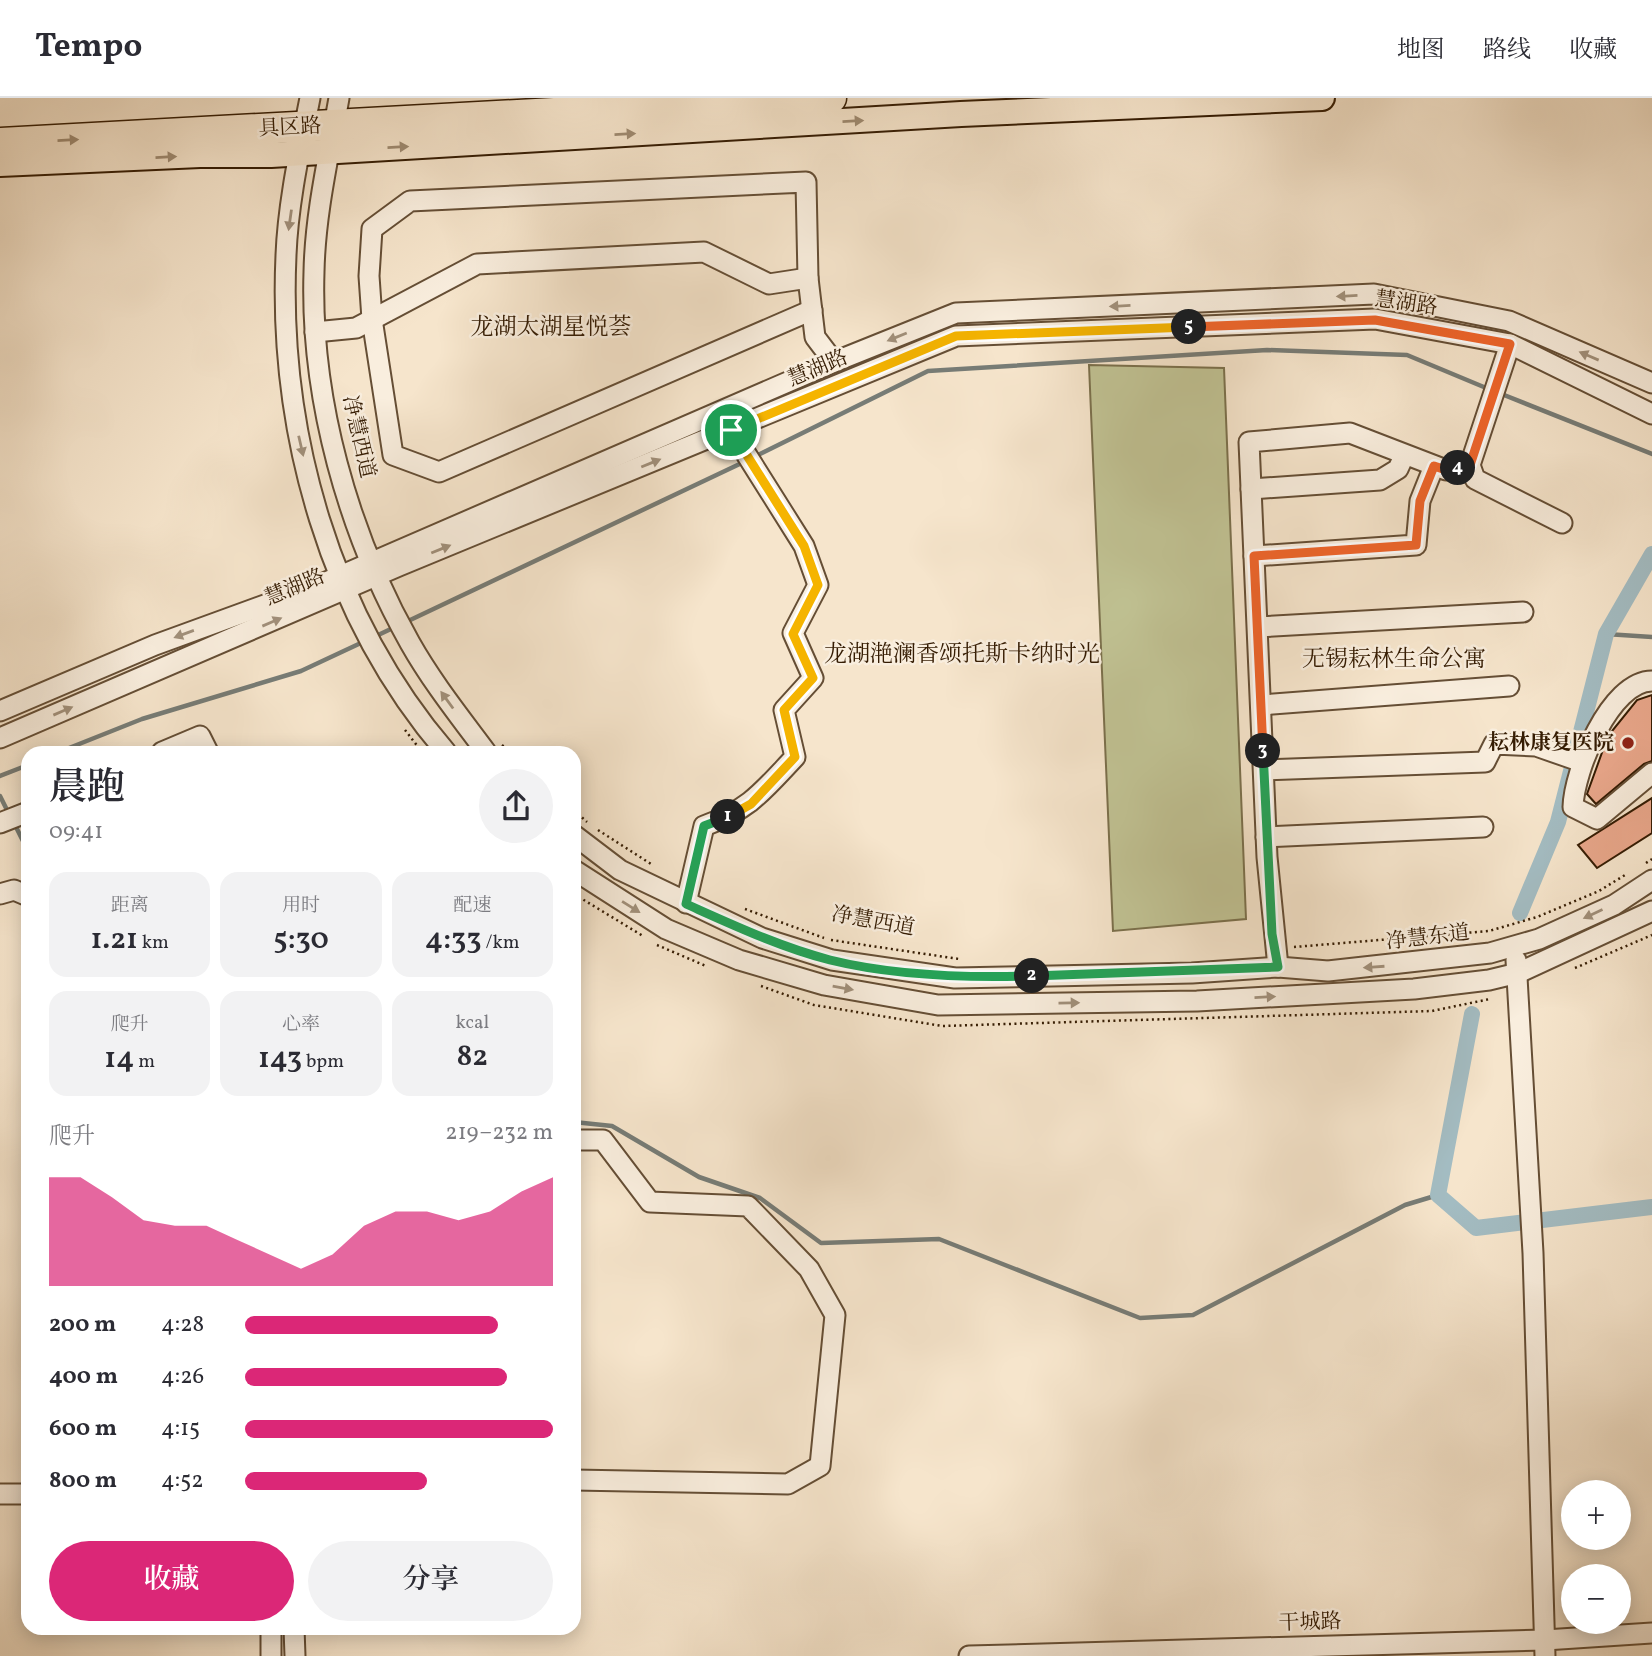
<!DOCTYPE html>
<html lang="zh">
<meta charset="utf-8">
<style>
:root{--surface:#fff;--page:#f2f2f3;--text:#2b2b33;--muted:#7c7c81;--line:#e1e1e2;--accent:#db2777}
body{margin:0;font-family:Vollkorn,"Noto Serif SC",serif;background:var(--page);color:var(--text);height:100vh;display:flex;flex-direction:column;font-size:26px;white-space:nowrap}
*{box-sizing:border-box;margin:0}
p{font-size:23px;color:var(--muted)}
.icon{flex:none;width:38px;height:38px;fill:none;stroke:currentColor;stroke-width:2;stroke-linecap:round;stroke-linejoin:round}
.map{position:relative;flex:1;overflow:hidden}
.drawer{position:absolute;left:21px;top:648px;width:560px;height:889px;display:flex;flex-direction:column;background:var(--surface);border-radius:21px;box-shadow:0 4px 18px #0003}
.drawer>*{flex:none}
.fabs{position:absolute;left:1561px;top:1382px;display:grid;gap:14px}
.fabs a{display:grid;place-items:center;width:70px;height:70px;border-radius:50%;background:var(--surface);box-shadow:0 4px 18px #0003;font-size:35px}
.pin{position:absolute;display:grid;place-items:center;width:60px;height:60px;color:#fff;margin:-30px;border:4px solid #fff;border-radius:50%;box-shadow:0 2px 7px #0007}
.km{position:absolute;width:35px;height:35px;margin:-18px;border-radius:50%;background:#222;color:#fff;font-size:19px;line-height:35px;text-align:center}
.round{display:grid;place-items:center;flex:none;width:74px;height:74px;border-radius:37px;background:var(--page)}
.head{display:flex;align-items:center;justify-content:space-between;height:119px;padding:0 28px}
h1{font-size:38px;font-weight:600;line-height:52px}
.figures{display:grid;grid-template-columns:repeat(3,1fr);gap:10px;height:119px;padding:7px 28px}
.figures div{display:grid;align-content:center;border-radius:18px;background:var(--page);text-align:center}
.figures b{font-size:30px;font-weight:600}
.figures small{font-size:19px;font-weight:400}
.figures p{font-size:19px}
.chart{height:196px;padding:14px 28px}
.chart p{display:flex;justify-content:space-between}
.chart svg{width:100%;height:126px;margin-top:7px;fill:var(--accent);opacity:.7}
.action{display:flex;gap:14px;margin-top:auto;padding:14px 28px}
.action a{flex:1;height:80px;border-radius:42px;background:var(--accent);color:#fff;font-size:28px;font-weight:600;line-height:80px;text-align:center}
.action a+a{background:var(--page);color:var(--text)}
ul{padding:0 28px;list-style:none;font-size:23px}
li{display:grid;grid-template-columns:112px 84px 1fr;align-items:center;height:52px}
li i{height:18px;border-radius:9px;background:var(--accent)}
header{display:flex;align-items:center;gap:42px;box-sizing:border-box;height:98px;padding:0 35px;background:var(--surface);border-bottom:2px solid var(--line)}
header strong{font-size:33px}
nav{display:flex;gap:38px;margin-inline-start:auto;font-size:24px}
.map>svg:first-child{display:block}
</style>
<header>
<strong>Tempo</strong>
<nav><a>地图</a><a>路线</a><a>收藏</a></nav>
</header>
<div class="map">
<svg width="1652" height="1558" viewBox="0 0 1652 1558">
<rect width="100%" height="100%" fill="#f6e5cc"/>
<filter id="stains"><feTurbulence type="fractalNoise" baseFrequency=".00286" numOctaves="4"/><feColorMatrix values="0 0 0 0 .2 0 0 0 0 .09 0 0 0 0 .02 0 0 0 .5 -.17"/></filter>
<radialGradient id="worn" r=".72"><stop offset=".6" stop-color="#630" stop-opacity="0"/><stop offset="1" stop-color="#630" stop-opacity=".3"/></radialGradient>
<polygon fill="#c1c394" stroke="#7b704c" stroke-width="2" points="1089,267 1224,270 1246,821 1113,833"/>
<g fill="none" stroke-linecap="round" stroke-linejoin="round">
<g stroke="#777c76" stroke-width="4.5">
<polyline points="1499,295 1652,356"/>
<polyline points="754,359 928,273 1267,252 1407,257 1491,292"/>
<polyline points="406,524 746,363"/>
<polyline points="1606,536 1652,539"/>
<polyline points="374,539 395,529"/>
<polyline points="59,654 142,621 301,573 363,544"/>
<polyline points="0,678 28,667"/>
<polyline points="0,698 9,716"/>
<polyline points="15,727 28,753"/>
<polyline points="574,1024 612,1028 699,1079 760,1100 821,1145 939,1141 1140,1220 1193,1217 1405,1107 1438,1097"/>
</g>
<g stroke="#a3bcc2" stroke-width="16">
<polyline points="1520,815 1558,724 1606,536 1652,456"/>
<polyline points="1472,916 1438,1097 1476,1130 1652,1109"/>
</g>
</g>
<g fill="#e9a78b" stroke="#351c03" stroke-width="2">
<polygon points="1652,597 1652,663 1644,666 1596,706 1587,696 1608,638 1637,602"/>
<polygon points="1652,700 1652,735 1597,770 1578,747"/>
</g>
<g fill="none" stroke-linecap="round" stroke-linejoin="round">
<g stroke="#654e35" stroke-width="23">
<g id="minor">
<path d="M310,0C300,51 288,105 286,157C278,334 330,519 446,654"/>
<path d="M339,0C329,57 315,116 314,174C310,300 348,435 410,545C432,584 460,619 486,654"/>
<polyline points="808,180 806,84 410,103 372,131 369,178 372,221 393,357 439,374 812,212"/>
<polyline points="315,234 356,230 477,166 704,154 769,186 808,180 815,239 834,264"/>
<polyline points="1470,367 1475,381 1562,425"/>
<polyline points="1251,391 1380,382 1398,371 1404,358"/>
<polyline points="1254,458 1416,447 1420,403 1434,368"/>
<polyline points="1258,529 1523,514"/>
<path d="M1652,583C1610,583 1574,673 1573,709L1597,721L1652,675"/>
<polyline points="1261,607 1509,588"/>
<polyline points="0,613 155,547 317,488 834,264 956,215 1374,196 1509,223 1652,285"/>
<polyline points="0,640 399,468 956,238 1375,221 1510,246 1652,316"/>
<polyline points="162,654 200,638 208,654"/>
<polyline points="1264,672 1485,664 1494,646 1536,648 1582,664"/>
<polyline points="0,725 28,714"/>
<polyline points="574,737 620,772 762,840 832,862 955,880 1192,875 1278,869 1328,873 1490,855 1539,841 1614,807 1652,782"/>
<polyline points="1266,739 1483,729"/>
<polyline points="574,772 666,831 739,862 824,887 938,907 1197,903 1414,891 1489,882 1518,875 1652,813"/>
<polyline points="0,796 14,792 28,798"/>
<path d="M686,805L704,728C750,711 762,694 795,659L784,612L813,580L793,535L818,487L804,448L731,332"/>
<polyline points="1516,862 1533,1155 1545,1558"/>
<polyline points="1278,869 1267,759 1249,344 1350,335 1446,372 1470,367 1510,246"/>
<polyline points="574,1042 603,1042 650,1104 748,1108 809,1171 835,1217 820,1368 788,1386 574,1382"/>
<polyline points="0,1396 28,1396"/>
<polyline points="271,1530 271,1558"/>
<polyline points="294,1530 295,1558"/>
<polyline points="969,1558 1545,1542 1652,1535"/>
</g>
</g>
<g stroke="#351c03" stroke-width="28">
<polyline id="major" points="0,66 200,57 271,57 961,16 1322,0"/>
</g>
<g stroke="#351c03" stroke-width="33">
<polyline id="highway" points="0,45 831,0"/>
</g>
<g stroke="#351c03" stroke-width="2.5" stroke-dasharray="2 3.5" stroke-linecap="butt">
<polyline points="405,632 422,654"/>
<polyline points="502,647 510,654"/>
<polyline points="574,712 587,724"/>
<polyline points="598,732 651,766"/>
<polyline points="1646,765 1652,761"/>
<polyline points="574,796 643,838"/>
<polyline points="745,811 824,840"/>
<polyline points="831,842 959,861"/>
<polyline points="657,847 706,868"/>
<polyline points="1294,849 1489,833 1537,819 1599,793 1625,777"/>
<polyline points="1575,870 1652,837"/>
<polyline points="761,888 814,907 942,928 1432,913 1490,901"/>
</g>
<use href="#minor" stroke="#f9eede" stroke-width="19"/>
<use href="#major" stroke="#f6e5cc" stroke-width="24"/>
<use href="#highway" stroke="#f6e5cc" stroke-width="30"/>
</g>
<defs><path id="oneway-solid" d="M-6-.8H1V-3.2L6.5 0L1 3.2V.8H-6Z" transform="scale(1.75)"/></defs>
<g fill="#9f8b72">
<use href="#oneway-solid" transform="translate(853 23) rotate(-3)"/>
<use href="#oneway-solid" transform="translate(625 36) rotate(-3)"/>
<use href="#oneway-solid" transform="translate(68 42) rotate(-3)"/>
<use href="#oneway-solid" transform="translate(398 49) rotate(-3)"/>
<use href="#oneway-solid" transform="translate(166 59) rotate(-3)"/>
</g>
<g fill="#a1907b">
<use href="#oneway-solid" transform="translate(290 122) rotate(98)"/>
<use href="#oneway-solid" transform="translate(1347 198) rotate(177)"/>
<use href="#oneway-solid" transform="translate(1120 208) rotate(177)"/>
<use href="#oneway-solid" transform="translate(897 239) rotate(158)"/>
<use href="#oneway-solid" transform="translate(1589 258) rotate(-157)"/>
<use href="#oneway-solid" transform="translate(301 348) rotate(77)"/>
<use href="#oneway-solid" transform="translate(651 365) rotate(-22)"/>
<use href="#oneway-solid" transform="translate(441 451) rotate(-22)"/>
<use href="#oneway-solid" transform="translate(272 524) rotate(-23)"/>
<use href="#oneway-solid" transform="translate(184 536) rotate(160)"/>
<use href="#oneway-solid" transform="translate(447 602) rotate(-126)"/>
<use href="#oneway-solid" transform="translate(63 613) rotate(-23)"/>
<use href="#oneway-solid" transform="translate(631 809) rotate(32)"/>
<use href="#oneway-solid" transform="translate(1593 816) rotate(155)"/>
<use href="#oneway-solid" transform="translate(1374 869) rotate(176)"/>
<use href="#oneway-solid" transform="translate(843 890) rotate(10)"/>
<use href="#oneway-solid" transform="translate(1265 899) rotate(-3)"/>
<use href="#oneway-solid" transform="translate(1069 905) rotate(-1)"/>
</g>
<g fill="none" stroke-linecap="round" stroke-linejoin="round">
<g stroke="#fff" stroke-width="14">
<polyline id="split-1" points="728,719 751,706 795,659 784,612 813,580 793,536 818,487 804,448 731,332"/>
</g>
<g stroke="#fff" stroke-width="14">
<path id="split-2" d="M728,719L704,728L686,806C733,827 780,849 830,862C895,878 965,880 1032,878"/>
</g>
<g stroke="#fff" stroke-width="14">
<polyline id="split-3" points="1032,878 1278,869 1272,836 1263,653"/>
</g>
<g stroke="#fff" stroke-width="14">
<polyline id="split-4" points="1263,653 1254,458 1416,447 1420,403 1434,368 1446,372 1458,370"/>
</g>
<g stroke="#fff" stroke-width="14">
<polyline id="split-5" points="1189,229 1375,222 1510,246 1470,367 1458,370"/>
</g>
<g stroke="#fff" stroke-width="14">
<polyline id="split-6" points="731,332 956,238 1189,229"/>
</g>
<use href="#split-1" stroke="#f5b400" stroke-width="9"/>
<use href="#split-2" stroke="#22a559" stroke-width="9"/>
<use href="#split-3" stroke="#22a559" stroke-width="9"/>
<use href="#split-4" stroke="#f0652b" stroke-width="9"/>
<use href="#split-5" stroke="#f0652b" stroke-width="9"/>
<use href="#split-6" stroke="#f5b400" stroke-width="9"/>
</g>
<circle fill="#8f2418" stroke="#f9eede" stroke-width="2.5" cx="1628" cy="645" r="7"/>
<g text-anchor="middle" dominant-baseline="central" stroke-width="5" stroke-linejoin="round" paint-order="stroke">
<g font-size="21" fill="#351c03" stroke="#f9eede">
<text transform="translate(290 30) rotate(-3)">具区路</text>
<text transform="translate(1406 206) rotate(8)">慧湖路</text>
<text transform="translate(818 271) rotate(-23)">慧湖路</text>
<text transform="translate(358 339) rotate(77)">净慧西道</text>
<text transform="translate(295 490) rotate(-23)">慧湖路</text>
<text transform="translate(873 824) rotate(10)">净慧西道</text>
<text transform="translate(1428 840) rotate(-7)">净慧东道</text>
<text transform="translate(1310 1525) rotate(-2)">干城路</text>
</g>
<g font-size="21" font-weight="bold" fill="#351c03" stroke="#f9eede" text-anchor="end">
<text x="1614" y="645">耘林康复医院</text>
</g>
<g font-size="23" fill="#351c03" stroke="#f9eede">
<text x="551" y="230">龙湖太湖星悦荟</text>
<text x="962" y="557">龙湖滟澜香颂托斯卡纳时光</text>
<text x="1394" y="562">无锡耘林生命公寓</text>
</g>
</g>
<rect width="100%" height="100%" filter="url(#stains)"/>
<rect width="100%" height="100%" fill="url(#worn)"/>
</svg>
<div class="fabs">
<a>+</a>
<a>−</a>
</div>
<div class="pin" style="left:731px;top:332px;background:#1e9e55"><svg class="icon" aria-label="arrive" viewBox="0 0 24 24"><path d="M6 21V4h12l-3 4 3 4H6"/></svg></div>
<b class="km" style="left:728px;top:719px">1</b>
<b class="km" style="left:1032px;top:878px">2</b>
<b class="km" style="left:1263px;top:653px">3</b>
<b class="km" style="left:1458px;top:370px">4</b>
<b class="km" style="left:1189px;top:229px">5</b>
<section class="drawer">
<div class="head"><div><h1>晨跑</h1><p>09:41</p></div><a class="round"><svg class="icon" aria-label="share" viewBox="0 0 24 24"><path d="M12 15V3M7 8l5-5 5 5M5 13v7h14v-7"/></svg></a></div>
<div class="figures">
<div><p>距离</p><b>1.21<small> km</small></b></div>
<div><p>用时</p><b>5:30</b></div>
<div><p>配速</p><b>4:33<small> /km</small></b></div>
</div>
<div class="figures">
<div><p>爬升</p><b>14<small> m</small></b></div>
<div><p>心率</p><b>143<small> bpm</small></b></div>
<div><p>kcal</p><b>82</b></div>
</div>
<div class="chart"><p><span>爬升</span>219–232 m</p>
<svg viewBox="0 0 160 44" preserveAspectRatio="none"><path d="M0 44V6L10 6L20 13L30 21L40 23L50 23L60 28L70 33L80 38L90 33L100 23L110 18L120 18L130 21L140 18L150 11L160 6V44z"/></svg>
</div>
<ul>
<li><b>200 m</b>4:28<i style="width:82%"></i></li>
<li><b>400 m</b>4:26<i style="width:85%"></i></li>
<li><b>600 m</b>4:15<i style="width:100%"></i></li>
<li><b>800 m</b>4:52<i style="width:59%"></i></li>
</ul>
<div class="action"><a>收藏</a><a>分享</a></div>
</section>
</div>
